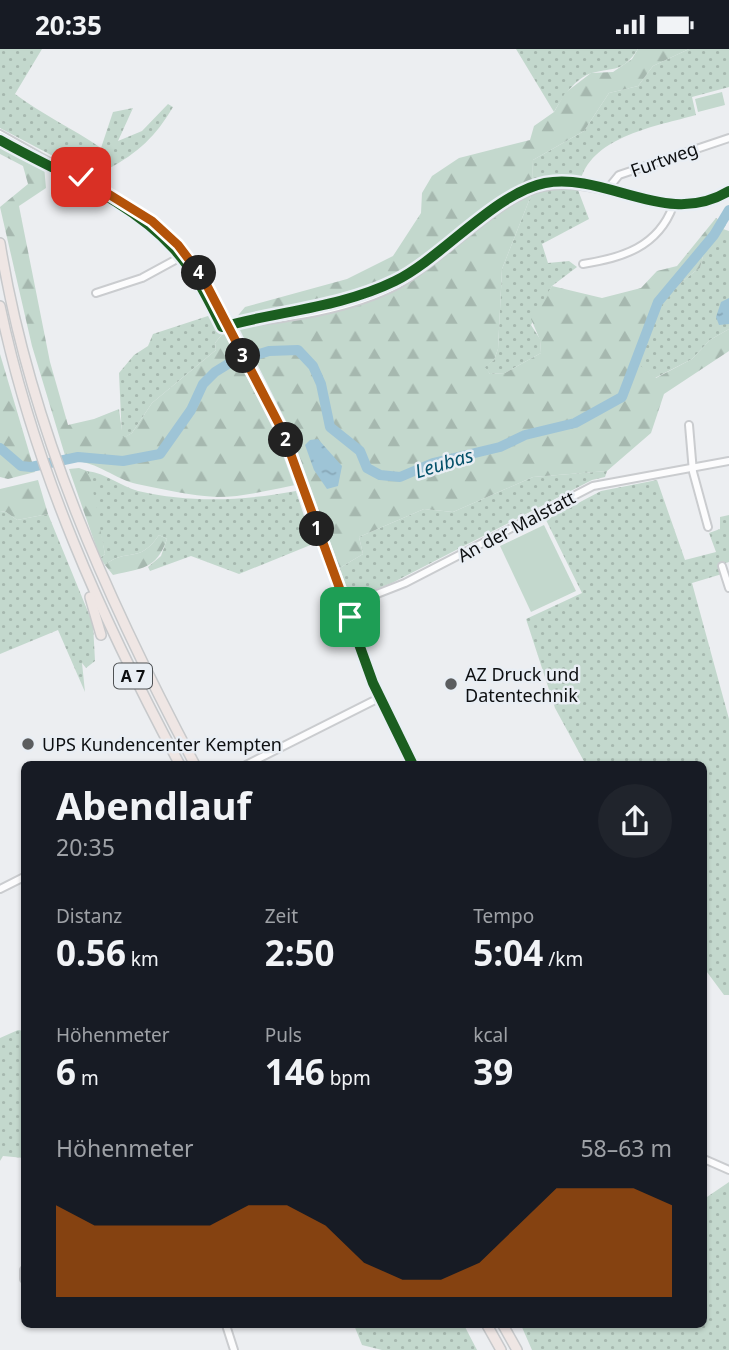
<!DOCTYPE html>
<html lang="de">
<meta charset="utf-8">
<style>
:root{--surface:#171b24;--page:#20242c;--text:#f1f3f6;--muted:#9ea1a6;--accent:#b45309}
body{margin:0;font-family:"Noto Sans",sans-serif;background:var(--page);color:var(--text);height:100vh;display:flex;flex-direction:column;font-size:26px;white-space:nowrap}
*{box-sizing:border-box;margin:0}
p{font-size:23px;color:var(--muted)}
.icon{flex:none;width:38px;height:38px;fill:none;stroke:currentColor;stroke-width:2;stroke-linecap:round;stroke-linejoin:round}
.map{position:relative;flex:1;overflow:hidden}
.details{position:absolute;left:21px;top:712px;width:686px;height:567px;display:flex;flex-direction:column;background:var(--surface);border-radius:10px;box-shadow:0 2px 5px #0004}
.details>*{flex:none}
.pin{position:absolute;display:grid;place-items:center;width:60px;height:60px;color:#fff;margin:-30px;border-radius:14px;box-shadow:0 4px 10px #0006}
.km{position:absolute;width:35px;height:35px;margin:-18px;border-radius:50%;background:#222;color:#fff;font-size:19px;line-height:35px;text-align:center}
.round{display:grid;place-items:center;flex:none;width:74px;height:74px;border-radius:37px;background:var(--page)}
.headline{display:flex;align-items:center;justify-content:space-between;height:119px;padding:0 35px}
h1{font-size:38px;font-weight:700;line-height:52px}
.stats{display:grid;grid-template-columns:repeat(3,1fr);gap:10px;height:119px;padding:7px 35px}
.stats div{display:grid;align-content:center}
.stats b{font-size:35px;font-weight:700}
.stats small{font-size:19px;font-weight:400}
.stats p{font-size:19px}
.chart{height:196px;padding:14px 35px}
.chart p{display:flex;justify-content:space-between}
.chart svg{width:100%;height:126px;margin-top:7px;fill:var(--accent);opacity:.7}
.status{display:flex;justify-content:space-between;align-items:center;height:49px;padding:0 35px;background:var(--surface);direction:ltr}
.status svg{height:19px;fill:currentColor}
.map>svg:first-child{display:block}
</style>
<div class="status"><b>20:35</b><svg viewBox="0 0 49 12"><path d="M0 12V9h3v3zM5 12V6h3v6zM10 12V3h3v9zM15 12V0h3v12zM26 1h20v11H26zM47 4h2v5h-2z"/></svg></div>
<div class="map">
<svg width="729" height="1301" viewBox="0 0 729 1301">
<defs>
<pattern id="grass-dots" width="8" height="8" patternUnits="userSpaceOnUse" patternTransform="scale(1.75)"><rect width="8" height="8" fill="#c3d8cd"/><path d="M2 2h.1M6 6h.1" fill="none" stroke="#a6b8af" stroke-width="1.8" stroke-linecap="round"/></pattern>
<pattern id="forest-firs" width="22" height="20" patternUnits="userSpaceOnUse" patternTransform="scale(1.75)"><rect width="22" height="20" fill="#c3d8cd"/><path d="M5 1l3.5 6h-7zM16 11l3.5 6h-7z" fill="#a6b8af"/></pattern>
<pattern id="water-ripples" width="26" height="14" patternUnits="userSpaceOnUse" patternTransform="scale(1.75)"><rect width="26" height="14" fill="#9ec4d6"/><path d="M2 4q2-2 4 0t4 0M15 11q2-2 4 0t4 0" fill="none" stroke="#87a7b7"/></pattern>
</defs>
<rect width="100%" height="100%" fill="#eceef1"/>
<g fill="url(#grass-dots)">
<path d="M0,0H42L15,45C43,66 72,79 101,99L113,63L133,59L118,92L142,82L168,55L173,58C156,87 138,104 108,120L104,134L0,79Z"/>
<path d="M516,0H638C622,24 615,18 592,24C575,29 562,49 554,63Z"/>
<path d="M689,0H729V38L692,48L696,66C657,77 594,87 581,130L532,136L533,111L584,82L609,44L638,37L653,17Z"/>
<polygon points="548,141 578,141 589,170 542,195 548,214 569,212 577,218 552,237 531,276 540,290 541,304 505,324 490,325 484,318 494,311 498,300 502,220 532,144"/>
<path d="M723,180L729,182V280L710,291L692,310L655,329L633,312C646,296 650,281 658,263C665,247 686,228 700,219L705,199Z"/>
<polygon points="214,265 223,284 215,294 216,301 152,354 132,384 122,390 119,324 134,306 148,297 153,285"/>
<path d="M87,422C106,424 120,437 138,442C191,454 242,452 296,442L313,495L239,525L191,507L150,522L148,518L161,507L167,490L159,486C139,516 127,498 105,516L100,509L105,505Z"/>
<polygon points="607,422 605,428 592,431 392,534 351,550 345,545 338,520 363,505 359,488 424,460 453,463 533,428"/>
<polygon points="657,431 685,511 716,503 709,484 720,480 720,468 729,466 729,513 720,516 722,525 692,534 729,670 729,946 724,946 704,919 704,716 586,716 555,659 526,570 582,544 546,471 601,442"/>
<polygon points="0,462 6,463 17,471 48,465 93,575 95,612 86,619 82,614 85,643 58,581 0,605"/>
<polygon points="18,981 24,982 24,1109 3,1107 0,1112 0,989"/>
<polygon points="729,1133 729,1301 532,1301 521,1276 704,1276 704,1150"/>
<polygon points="354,1276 464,1276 477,1301 382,1301 362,1296"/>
</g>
<g fill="url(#forest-firs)">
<path d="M638,0H689L653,17L638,37L609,44L584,82L533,111L532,144L502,220L498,300L494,311L485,318L490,325L505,324L541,304L540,291L531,270L552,237L602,249L641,239L657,222L677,217L716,169L726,176L718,188L705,199L700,219C686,228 665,247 658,263C651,281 646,296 634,312L656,329L692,310L710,291L729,280V302L664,345L651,384L607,422L533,428L453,463L424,460L359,488L363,505L338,520L306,434C276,439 248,448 217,448C191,447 162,440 137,435C113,430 92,408 67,413L32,297L0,158L28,135L23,117L0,105V95L44,117L46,139L19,157L50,313L68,376L94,370L119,360L123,389L132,384L152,354L216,301L215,294L245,258L347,230L393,207L421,164L422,144L432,127L459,109L530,91L534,77L554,63L565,44L591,24L613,23L632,10Z"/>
<polygon points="0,305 35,423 8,430 0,428"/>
<polygon points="79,419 87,422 91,431 105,505 100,509 69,420"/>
<polygon points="38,431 48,465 17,471 6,463 0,462 0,440"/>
<path d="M159,486L167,490C156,521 142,519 113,526L105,516C127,498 139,516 159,486Z"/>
</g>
<g fill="#c3d8cd">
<polygon points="722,43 725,56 698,63 695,50"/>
<polygon points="544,476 576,542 531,563 500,497"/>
</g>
<g fill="url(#water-ripples)">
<polygon points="729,249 729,275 719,276 716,268 721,253"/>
<polygon points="318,390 342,417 338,437 327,440 314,421 305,396 310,391"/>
</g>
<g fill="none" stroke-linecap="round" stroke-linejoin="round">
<polyline stroke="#9ec4d6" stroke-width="10" points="0,399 21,417 31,418 78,408 123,412 160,405 191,361 203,335 215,323 228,315 269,302 298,301 313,317 321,335 330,378 360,402 367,419 380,426 400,428 433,414 500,398 525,386 575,374 622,348 658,253 714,186 729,161"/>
<g stroke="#cacccf" stroke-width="10">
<g id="minor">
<polyline points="0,85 138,163 178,196 203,228 282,381 373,634 413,716"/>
<polyline points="606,142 619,126 729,89"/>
<path d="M583,215C622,209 658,198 673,157"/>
<polyline points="96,244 142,229 186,205"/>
<path d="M229,276C286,269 348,262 399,235C440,212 502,146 543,138C607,125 668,179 729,142"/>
<polyline points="689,376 693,423 708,478"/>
<polyline points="722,517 729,539"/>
<polyline points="346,557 405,534 593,437 729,412"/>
<polyline points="246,716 379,649"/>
<polyline points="0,840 24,828"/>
<polyline points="704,1110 729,1121"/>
<polyline points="24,1221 24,1230"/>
<polyline points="226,1276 234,1301"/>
</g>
</g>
<g stroke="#c7c9cb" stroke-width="12">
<g id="highway">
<path d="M0,194C30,380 107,550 195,716"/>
<path d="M0,257C34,420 102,570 180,716"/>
<polyline points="90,548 101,586"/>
<polyline points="487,1276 501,1301"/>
<polyline points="503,1276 517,1301"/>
</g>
</g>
<use href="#minor" stroke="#fcfcfd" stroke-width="6"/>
<use href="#highway" stroke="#efe6e4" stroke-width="9"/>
<g stroke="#e9eef4" stroke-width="15">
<g id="cycleway">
<path d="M0,91C58,124 128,149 174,200C195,223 208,250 222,278C278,262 340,259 395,232C442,209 495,144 545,134C607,123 667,180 729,142"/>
<polyline points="224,266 282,381 373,634 413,716"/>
</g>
</g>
<use href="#cycleway" stroke="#1b5e20" stroke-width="10"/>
</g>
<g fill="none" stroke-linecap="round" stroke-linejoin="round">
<g stroke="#fff" stroke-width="14">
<polyline id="route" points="81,128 152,172 178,196 203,229 282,381 350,568"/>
</g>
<use href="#route" stroke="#b45309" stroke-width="9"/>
</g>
<g fill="#5b5d5f" stroke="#e9eef4" stroke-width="2.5">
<circle cx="451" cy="635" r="7"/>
<circle cx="28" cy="695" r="7"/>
</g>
<g text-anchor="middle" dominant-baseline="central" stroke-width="5" stroke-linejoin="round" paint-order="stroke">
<rect fill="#e9eef4" stroke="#4f5255" stroke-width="2" x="114" y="614.5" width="38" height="25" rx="5"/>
<g font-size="16" font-weight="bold" fill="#0d0f11">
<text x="133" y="627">A 7</text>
</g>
<g font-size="18" fill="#0d0f11" stroke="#e9eef4">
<text transform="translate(664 110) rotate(-20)">Furtweg</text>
<text transform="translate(516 477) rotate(-28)">An der Malstatt</text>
</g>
<g font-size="18" fill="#0d0f11" stroke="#e9eef4" text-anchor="start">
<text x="465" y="625">AZ Druck und<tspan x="465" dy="21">Datentechnik</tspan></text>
<text x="42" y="695">UPS Kundencenter Kempten</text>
</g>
<g font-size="19" font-style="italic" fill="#05516a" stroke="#e9eef4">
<text transform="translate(444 414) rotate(-17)">Leubas</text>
</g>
</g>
</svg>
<div class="pin" style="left:350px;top:568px;background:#1e9e55"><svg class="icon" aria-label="arrive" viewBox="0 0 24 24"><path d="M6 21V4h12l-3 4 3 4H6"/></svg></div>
<div class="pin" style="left:81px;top:128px;background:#d93025"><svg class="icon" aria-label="check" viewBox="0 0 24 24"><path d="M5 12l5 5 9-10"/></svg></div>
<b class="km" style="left:317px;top:480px">1</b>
<b class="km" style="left:286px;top:391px">2</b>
<b class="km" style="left:243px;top:307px">3</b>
<b class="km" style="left:199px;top:224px">4</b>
<section class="details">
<div class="headline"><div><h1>Abendlauf</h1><p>20:35</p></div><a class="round"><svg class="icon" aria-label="share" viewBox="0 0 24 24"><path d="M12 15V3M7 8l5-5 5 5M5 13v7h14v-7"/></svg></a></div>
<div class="stats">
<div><p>Distanz</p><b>0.56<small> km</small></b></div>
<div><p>Zeit</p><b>2:50</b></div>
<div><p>Tempo</p><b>5:04<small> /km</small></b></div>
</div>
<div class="stats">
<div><p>Höhenmeter</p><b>6<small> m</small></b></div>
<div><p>Puls</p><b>146<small> bpm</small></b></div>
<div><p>kcal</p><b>39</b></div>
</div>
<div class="chart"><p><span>Höhenmeter</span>58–63 m</p>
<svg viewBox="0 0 160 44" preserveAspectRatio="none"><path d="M0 44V12L10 19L20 19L30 19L40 19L50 12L60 12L70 19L80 32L90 38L100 38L110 32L120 19L130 6L140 6L150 6L160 12V44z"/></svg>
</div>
</section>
</div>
